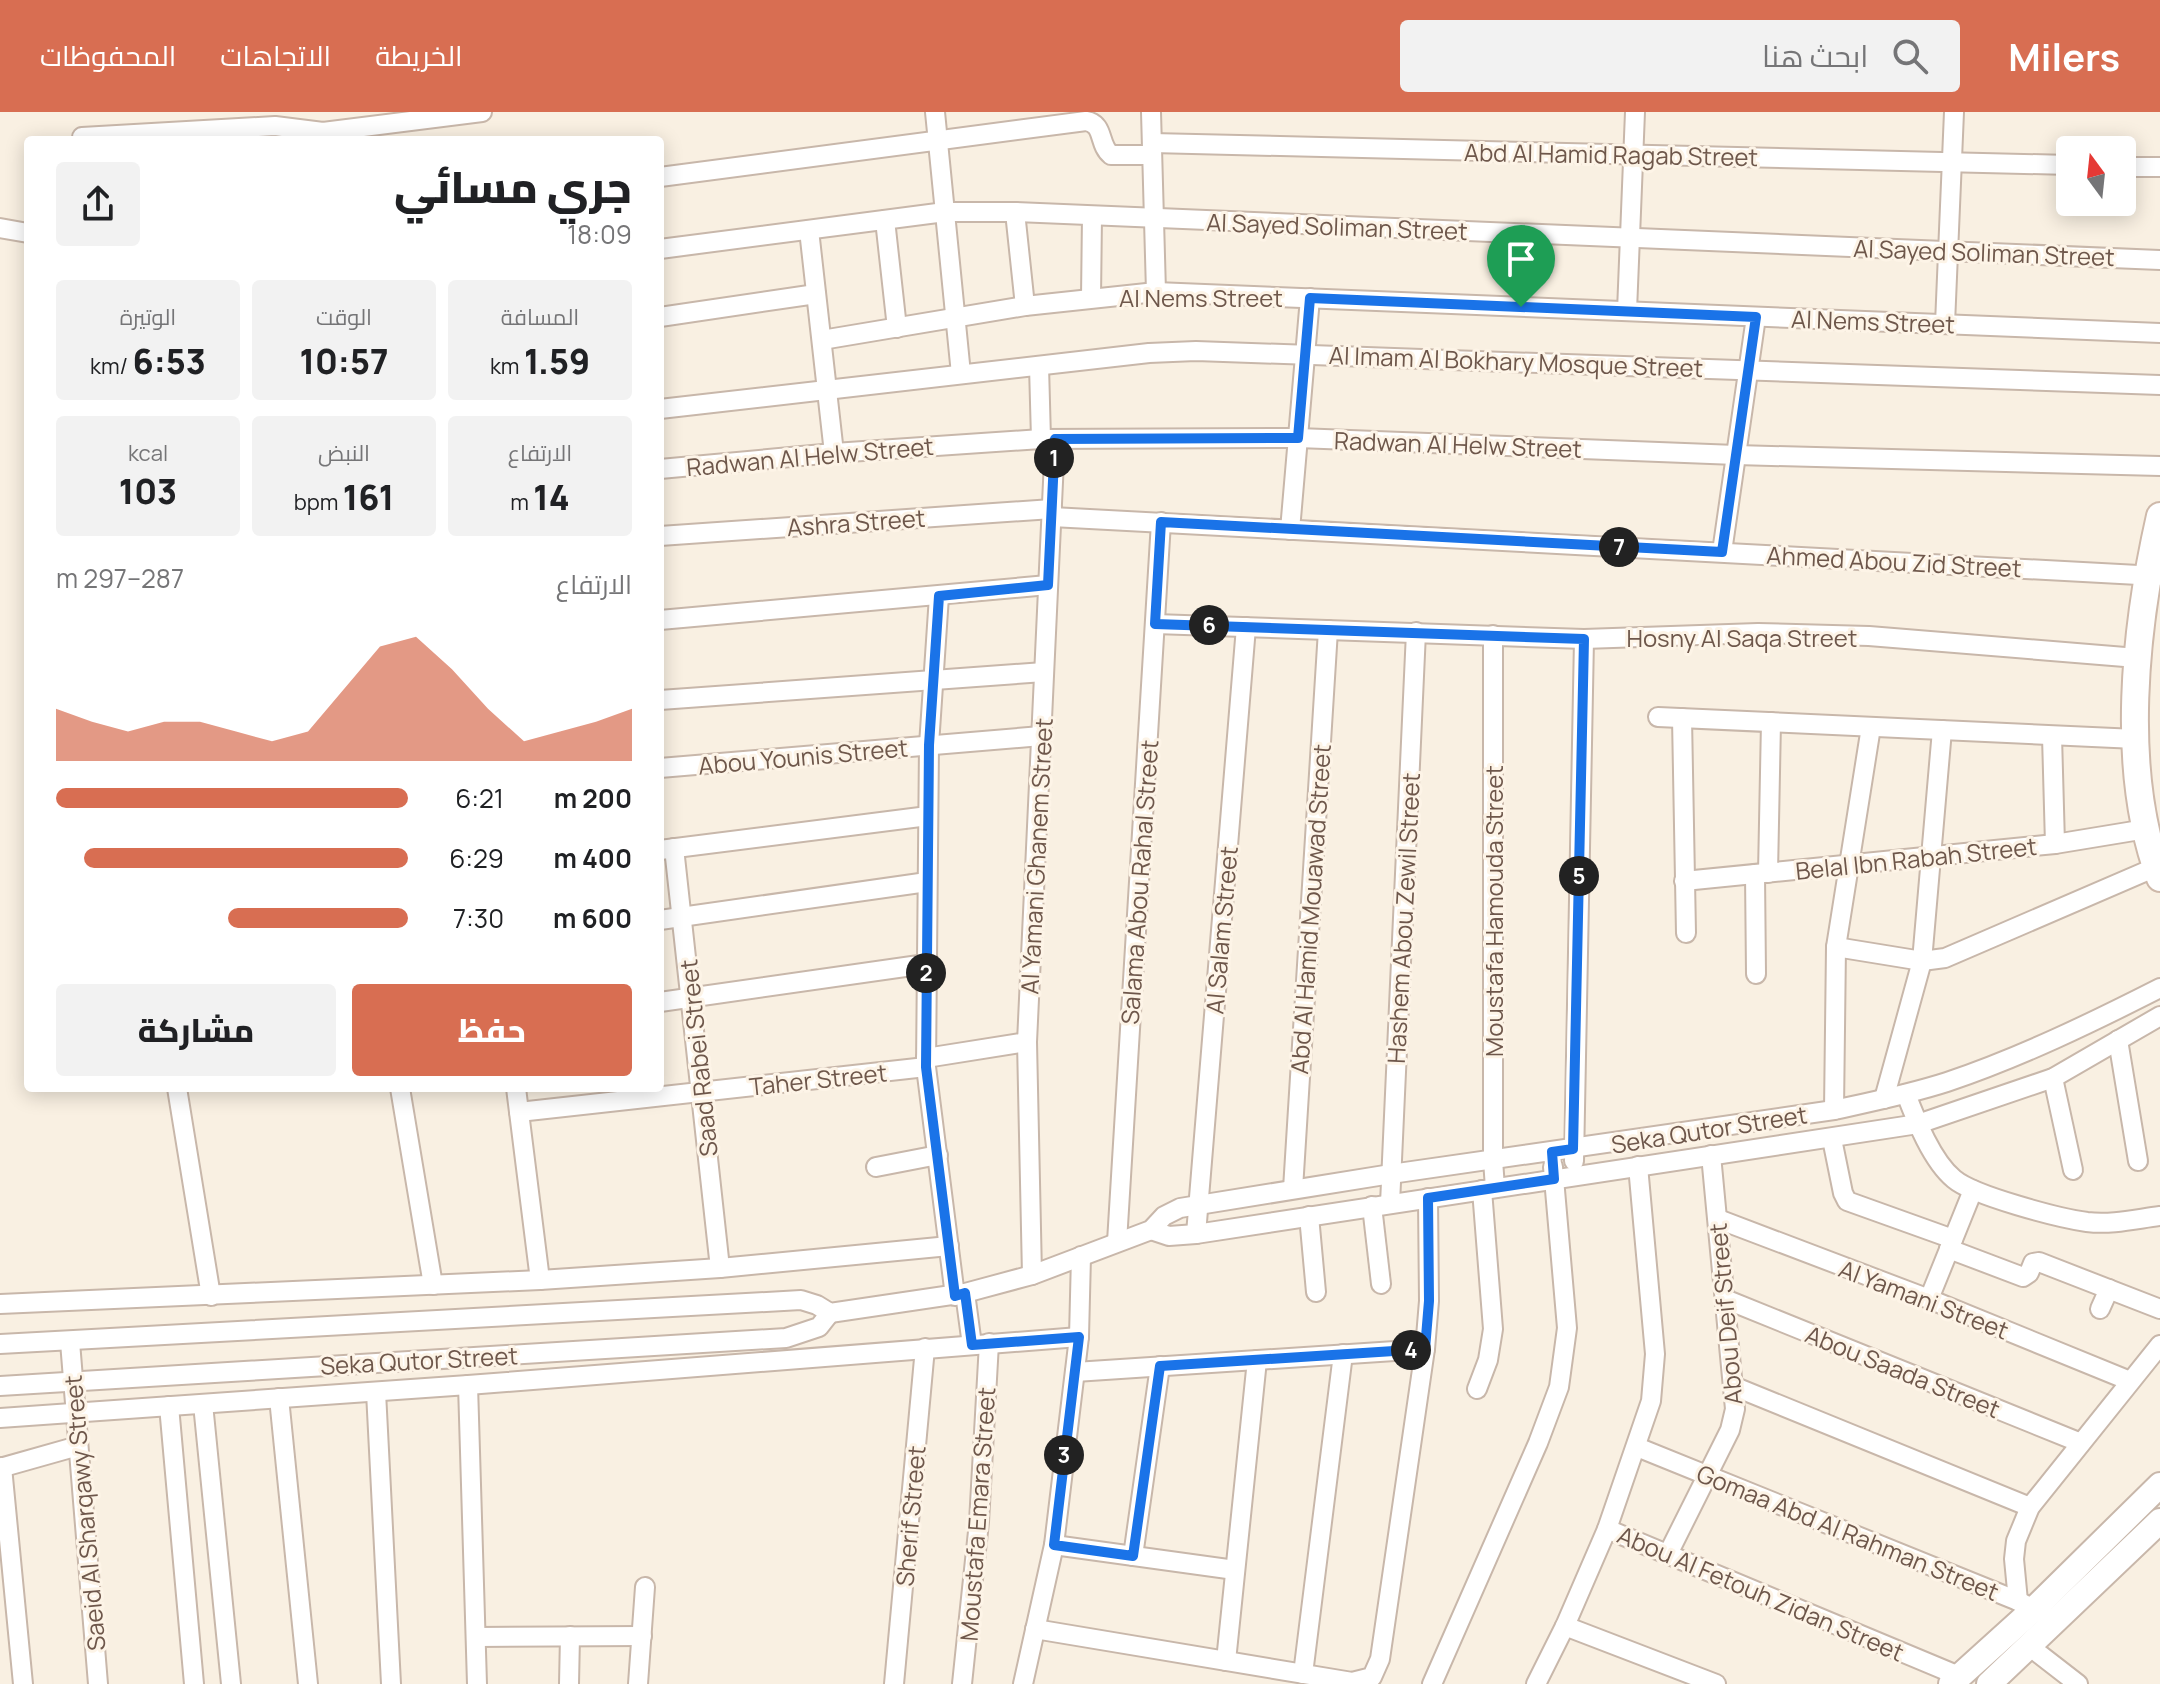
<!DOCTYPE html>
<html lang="ar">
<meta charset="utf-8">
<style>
:root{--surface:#fff;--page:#f2f2f2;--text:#202124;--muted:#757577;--accent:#d86e52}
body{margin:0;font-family:Manrope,Cairo,sans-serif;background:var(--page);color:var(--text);direction:rtl;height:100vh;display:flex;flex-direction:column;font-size:30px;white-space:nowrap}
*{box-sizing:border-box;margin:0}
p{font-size:26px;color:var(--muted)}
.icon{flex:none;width:44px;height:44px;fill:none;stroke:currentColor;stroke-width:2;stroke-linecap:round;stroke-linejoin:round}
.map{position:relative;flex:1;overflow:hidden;direction:ltr}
.side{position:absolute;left:24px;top:24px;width:640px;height:956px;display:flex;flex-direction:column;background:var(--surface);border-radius:8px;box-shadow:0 4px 20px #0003;direction:rtl}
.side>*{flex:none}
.needle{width:52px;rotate:345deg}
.fabs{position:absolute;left:2056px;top:24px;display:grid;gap:16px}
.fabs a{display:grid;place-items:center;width:80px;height:80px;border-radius:8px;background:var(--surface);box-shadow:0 4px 20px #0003;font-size:40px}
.pin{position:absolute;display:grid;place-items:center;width:68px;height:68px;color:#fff;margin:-82px -34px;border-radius:50% 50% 50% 0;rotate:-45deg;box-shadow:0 0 8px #0007}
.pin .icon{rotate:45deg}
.km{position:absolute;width:40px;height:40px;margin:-20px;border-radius:50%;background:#222;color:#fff;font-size:22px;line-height:40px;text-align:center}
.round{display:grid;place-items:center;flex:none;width:84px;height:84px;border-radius:8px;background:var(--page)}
.summary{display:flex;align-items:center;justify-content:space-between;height:136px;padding:0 32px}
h1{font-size:44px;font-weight:800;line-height:60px}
.stats{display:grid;grid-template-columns:repeat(3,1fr);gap:12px;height:136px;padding:8px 32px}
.stats div{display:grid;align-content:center;border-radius:8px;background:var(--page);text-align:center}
.stats b{font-size:34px;font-weight:800}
.stats small{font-size:22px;font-weight:400}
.stats p{font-size:22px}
.chart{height:224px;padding:16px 32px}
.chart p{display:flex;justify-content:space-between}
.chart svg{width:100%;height:144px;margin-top:8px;fill:var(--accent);opacity:.7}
.button{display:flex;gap:16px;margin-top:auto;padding:16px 32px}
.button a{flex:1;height:92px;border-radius:8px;background:var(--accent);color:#fff;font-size:32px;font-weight:800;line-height:92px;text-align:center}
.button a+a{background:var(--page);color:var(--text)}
ul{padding:0 32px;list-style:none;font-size:26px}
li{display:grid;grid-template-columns:128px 96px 1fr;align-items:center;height:60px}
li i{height:20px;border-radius:10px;background:var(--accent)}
header{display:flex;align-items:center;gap:48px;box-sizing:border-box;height:112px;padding:0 40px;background:var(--accent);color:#fff}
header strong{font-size:38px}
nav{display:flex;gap:44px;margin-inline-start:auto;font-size:28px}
.search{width:560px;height:72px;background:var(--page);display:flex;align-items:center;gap:20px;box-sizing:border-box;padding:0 28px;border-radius:8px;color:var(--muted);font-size:30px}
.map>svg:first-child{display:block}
</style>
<header>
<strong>Milers</strong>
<div class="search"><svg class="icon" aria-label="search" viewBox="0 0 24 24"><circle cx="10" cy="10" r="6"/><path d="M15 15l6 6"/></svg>ابحث هنا</div>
<nav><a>الخريطة</a><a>الاتجاهات</a><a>المحفوظات</a></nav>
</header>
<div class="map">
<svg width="2160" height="1572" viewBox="0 0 2160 1572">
<rect width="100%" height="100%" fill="#f9f0e2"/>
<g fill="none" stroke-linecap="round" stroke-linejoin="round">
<g stroke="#c8b7aa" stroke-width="22">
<g id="minor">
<polyline points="935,0 961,262"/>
<polyline points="1151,0 1156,180"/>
<polyline points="82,25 275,14 323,20 482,0"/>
<polyline points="1152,31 2070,53"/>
<polyline points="2122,55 2160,55"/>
<path d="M660,65L1086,9C1105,12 1098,33 1111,43H1152"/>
<polyline points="1015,100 1025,194"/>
<polyline points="885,108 897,216"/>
<polyline points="0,116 28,121"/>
<polyline points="809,118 834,341"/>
<polyline points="660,137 945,100 1015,100 2160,148"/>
<polyline points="1091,186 1092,104"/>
<polyline points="1627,199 1635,0"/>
<polyline points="660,205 816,182"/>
<polyline points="1945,212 1954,0"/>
<polyline points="822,228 1025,194 1156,180 2160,221"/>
<polyline points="1039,254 1041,327"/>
<polyline points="660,297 1149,241 1196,239 2160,273"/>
<polyline points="660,357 834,341 1041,327 1298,326 1736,343 2160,354"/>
<polyline points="1052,405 2157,464"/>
<polyline points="1290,418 1310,186"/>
<polyline points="660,424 1052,397"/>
<polyline points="1722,440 1756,205"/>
<polyline points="939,484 929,633 926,955 955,1184"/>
<polyline points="660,508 1048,473"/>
<polyline points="1155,512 1584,527 1758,521 1869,524 2137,546"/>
<polyline points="1493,523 1493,1048 1495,1076"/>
<polyline points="660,588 1044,560"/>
<polyline points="1658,605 2136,627"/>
<polyline points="1682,606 1686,821"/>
<polyline points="2052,624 2055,732"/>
<polyline points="660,656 1041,624"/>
<polyline points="674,736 720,1156"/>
<polyline points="660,738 928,704"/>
<polyline points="1768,761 1771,610"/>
<polyline points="1755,762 1756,862"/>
<polyline points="1684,769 2055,732 2146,717"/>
<polyline points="660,808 927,770"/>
<polyline points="1836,835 1922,849 1945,846 2156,755"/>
<polyline points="660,890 926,852"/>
<polyline points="2118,928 2138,1049"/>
<polyline points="926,946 1027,930"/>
<polyline points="2053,966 2073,1058"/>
<polyline points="177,976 211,1184"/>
<polyline points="400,976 433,1173"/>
<polyline points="516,976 540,1168"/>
<path d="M1906,982C1916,1008 1932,1049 1954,1067C1974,1084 2059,1106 2087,1110C2112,1113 2136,1107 2160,1104"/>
<polyline points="1884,987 1922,849 1942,618"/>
<polyline points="1834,998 1836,835 1871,615"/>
<polyline points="519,1000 926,955"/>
<polyline points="1832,1027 1843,1081 1847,1089 1953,1127"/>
<polyline points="1574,1049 1584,527"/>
<polyline points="876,1055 938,1043"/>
<polyline points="1293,1077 1328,518"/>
<polyline points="1390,1092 1416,520"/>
<polyline points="1372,1094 1381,1172"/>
<polyline points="1309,1104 1316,1180"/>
<polyline points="1718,1107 1929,1187 2130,1269"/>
<polyline points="1151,1118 1169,1124 1196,1122 1918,1012 2053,966 2160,904"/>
<polyline points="1196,1122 1246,515"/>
<polyline points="1117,1130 1161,410"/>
<polyline points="1949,1137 2023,1165 2029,1161 2033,1151 2039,1150 2160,1197"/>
<polyline points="1032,1163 1027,930 1055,327"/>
<polyline points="965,1181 972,1233"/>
<polyline points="1725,1187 2081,1331"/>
<polyline points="1929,1187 1973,1078"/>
<polyline points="0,1192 540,1168 720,1156 949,1134"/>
<polyline points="2100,1197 2109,1177"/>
<polyline points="70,1230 98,1572"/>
<path d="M0,1232L801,1188L817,1193L830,1201L965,1181L1032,1163L1151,1118L1164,1104L1180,1096L1391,1062L1834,998C1871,990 1910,982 1947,970C2021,945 2091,911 2160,876"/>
<polyline points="1075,1260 1425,1237"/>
<polyline points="468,1273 477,1572"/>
<polyline points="0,1274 786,1226 819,1215 830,1201"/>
<polyline points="1733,1274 2030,1395"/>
<polyline points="1477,1277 1488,1248 1493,1217 1482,1078"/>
<polyline points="376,1280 391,1572"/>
<polyline points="279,1286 308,1572"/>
<polyline points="203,1292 231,1572"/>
<polyline points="169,1294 194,1572"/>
<polyline points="0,1306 468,1273 1079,1225"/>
<polyline points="1637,1335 2018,1489 2044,1502"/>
<polyline points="2,1355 23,1572"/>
<polyline points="0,1356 78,1334"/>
<polyline points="1607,1417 1959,1564"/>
<polyline points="1054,1433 1235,1458"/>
<polyline points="1668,1442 1730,1318 1735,1297 1711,1043"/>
<polyline points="1133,1444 1160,1254"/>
<polyline points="2018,1489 2014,1447 2016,1429 2030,1395 2160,1233"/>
<polyline points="1565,1514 1716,1572"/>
<polyline points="1035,1517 1352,1570 1372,1565 1380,1547 1425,1237 1429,1189 1428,1086"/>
<polyline points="476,1525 642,1524"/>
<polyline points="2029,1534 2078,1572"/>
<polyline points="1226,1549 1257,1248"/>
<polyline points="1303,1562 1343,1242"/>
<polyline points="569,1572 570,1524"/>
<polyline points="638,1572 645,1475"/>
<polyline points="894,1572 925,1236"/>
<polyline points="962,1572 979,1410 989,1231"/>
<polyline points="1023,1572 1054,1433 1079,1225 1081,1144"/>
<polyline points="1432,1572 1538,1331 1559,1275 1567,1216 1553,1055"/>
<polyline points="1536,1572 1565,1514 1607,1417 1651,1289 1655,1242 1638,1054"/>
</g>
</g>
<g stroke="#c8b7aa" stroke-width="28">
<g id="tertiary">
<polyline points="1951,1572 2034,1497 2160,1373"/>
<polyline points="1989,1572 2160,1409"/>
</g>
</g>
<g stroke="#ceb9aa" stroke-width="30">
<path id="secondary" d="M2160,404C2135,514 2119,658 2160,766"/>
</g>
<use href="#minor" stroke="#fff" stroke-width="18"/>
<use href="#tertiary" stroke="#fff" stroke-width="24"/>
<use href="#secondary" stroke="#fff" stroke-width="26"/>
</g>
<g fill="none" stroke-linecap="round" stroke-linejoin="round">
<g stroke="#fff" stroke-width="16">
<polygon id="route" points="1310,186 1756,205 1722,440 1161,410 1155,512 1584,527 1573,1037 1552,1040 1554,1067 1428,1086 1429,1189 1425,1237 1160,1254 1133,1444 1054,1433 1079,1225 972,1233 965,1181 955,1184 926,955 929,633 939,484 1048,473 1055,327 1298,326"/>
</g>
<use href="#route" stroke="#1a73e8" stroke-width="10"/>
</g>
<g text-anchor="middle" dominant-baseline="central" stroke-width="6" stroke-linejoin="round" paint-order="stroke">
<g font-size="24" fill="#6e574b" stroke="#fdf4e7">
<text transform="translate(1611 42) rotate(1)">Abd Al Hamid Ragab Street</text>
<text transform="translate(1337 114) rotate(2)">Al Sayed Soliman Street</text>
<text transform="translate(1984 140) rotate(2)">Al Sayed Soliman Street</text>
<text x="1201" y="185">Al Nems Street</text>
<text transform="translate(1873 209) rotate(2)">Al Nems Street</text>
<text transform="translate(1516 249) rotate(2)">Al Imam Al Bokhary Mosque Street</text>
<text transform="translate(1458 332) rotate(2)">Radwan Al Helw Street</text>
<text transform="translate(810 344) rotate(-5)">Radwan Al Helw Street</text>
<text transform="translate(856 410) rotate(-4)">Ashra Street</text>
<text transform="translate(1894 449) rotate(3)">Ahmed Abou Zid Street</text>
<text x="1742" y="525">Hosny Al Saqa Street</text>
<text transform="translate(803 644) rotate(-5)">Abou Younis Street</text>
<text transform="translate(1036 744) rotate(-87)">Al Yamani Ghanem Street</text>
<text transform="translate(1916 746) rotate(-6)">Belal Ibn Rabah Street</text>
<text transform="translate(1139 770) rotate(-86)">Salama Abou Rahal Street</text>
<text transform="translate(1310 797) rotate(-86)">Abd Al Hamid Mouawad Street</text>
<text transform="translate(1493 799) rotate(-90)">Moustafa Hamouda Street</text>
<text transform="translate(1403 806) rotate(-87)">Hashem Abou Zewil Street</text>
<text transform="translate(1221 818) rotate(-85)">Al Salam Street</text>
<text transform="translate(698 946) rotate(-96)">Saad Rabei Street</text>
<text transform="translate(818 967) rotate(-6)">Taher Street</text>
<text transform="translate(1709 1017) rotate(-9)">Seka Qutor Street</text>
<text transform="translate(1924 1187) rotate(21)">Al Yamani Street</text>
<text transform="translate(1725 1202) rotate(-95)">Abou Deif Street</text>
<text transform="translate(419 1248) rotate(-3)">Seka Qutor Street</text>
<text transform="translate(1903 1259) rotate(22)">Abou Saada Street</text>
<text transform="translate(84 1401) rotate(-95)">Saeid Al Sharqawy Street</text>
<text transform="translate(977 1402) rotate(-86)">Moustafa Emara Street</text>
<text transform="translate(910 1404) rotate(-85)">Sherif Street</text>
<text transform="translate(1848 1420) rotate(22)">Gomaa Abd Al Rahman Street</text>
<text transform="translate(1761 1481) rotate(23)">Abou Al Fetouh Zidan Street</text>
</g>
</g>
</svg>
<div class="fabs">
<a><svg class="needle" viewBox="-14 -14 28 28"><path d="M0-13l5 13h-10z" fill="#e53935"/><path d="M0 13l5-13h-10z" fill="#757577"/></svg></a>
</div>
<div class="pin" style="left:1521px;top:195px;background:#1e9e55"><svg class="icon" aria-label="arrive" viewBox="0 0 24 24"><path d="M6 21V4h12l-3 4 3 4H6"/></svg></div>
<b class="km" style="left:1054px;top:346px">1</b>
<b class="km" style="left:926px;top:861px">2</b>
<b class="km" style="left:1064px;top:1343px">3</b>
<b class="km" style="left:1411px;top:1238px">4</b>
<b class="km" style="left:1579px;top:764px">5</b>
<b class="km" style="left:1209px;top:513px">6</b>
<b class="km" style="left:1619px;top:435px">7</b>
<section class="side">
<div class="summary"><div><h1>جري مسائي</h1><p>18:09</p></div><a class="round"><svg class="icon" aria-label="share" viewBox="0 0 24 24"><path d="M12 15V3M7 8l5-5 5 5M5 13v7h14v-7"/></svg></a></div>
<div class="stats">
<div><p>المسافة</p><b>1.59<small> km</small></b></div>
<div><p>الوقت</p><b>10:57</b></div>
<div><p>الوتيرة</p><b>6:53<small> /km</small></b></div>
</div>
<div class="stats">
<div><p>الارتفاع</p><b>14<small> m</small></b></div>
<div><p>النبض</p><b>161<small> bpm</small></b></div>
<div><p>kcal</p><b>103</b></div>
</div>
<div class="chart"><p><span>الارتفاع</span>287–297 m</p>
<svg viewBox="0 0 160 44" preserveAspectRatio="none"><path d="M0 44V28L10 32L20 35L30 32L40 32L50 35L60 38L70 35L80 22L90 9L100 6L110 16L120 28L130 38L140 35L150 32L160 28V44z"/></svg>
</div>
<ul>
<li><b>200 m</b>6:21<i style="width:100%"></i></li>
<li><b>400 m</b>6:29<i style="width:92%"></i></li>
<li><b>600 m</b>7:30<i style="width:51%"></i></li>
</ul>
<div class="button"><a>حفظ</a><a>مشاركة</a></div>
</section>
</div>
